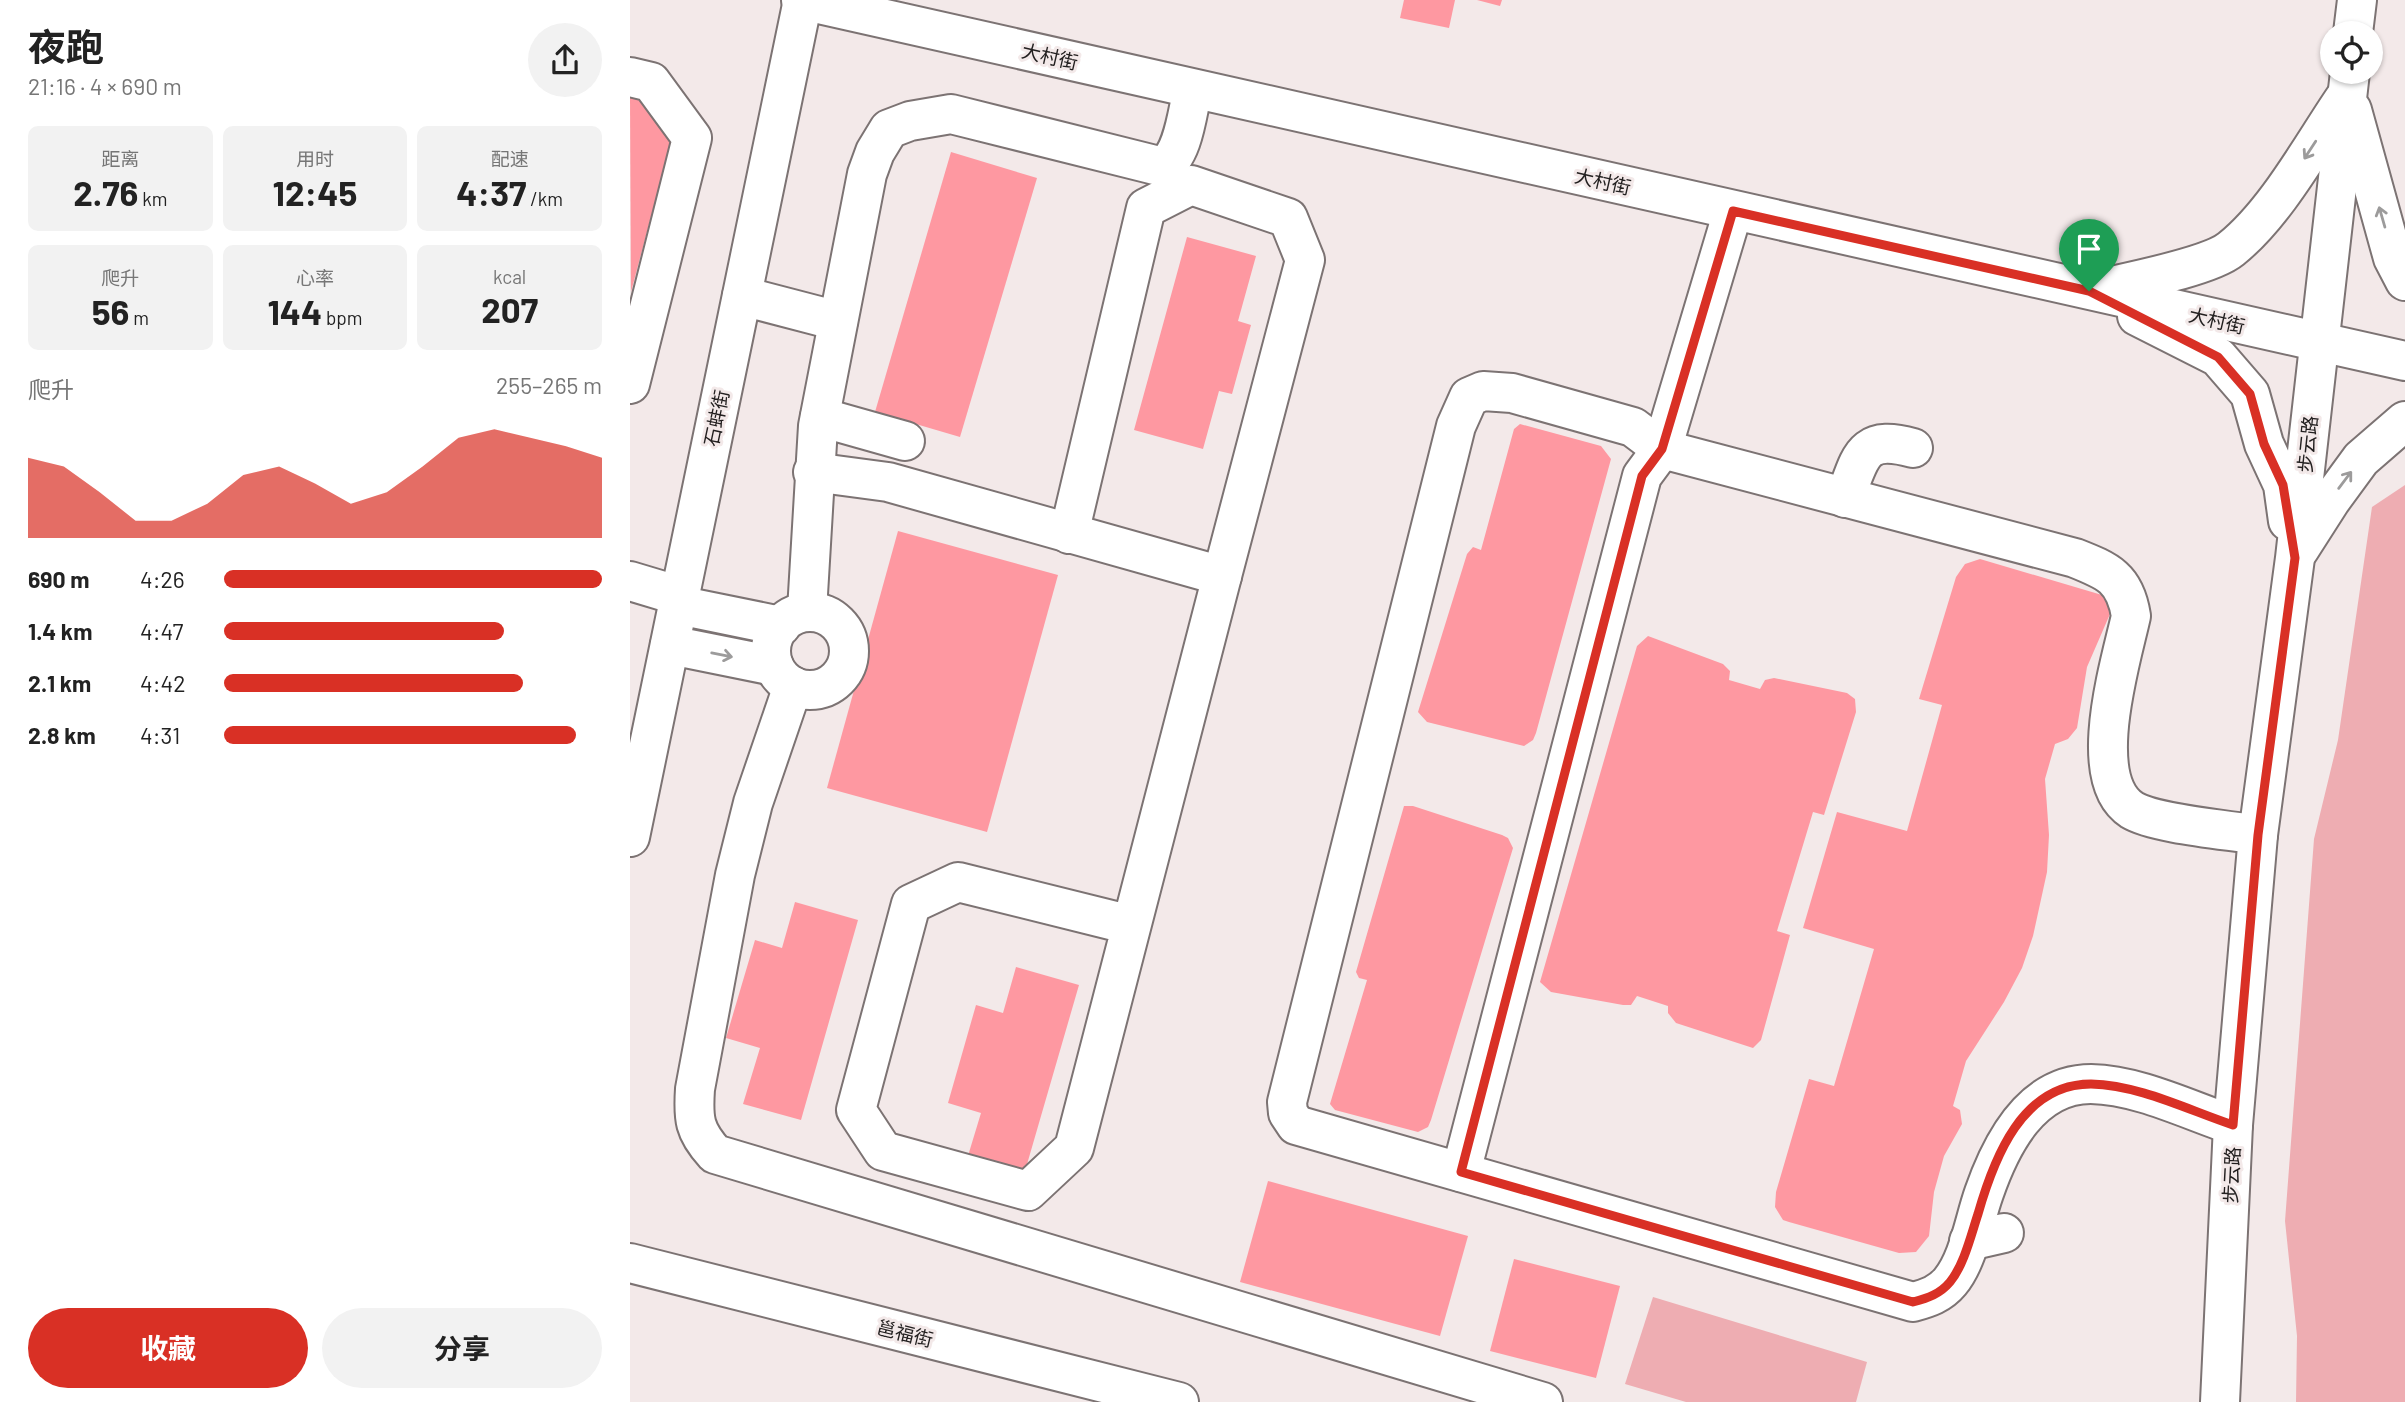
<!DOCTYPE html>
<html lang="zh">
<meta charset="utf-8">
<style>
:root{--surface:#fff;--page:#f2f2f2;--text:#222;--muted:#767676;--accent:#d93025}
body{margin:0;font-family:Barlow,"Noto Sans SC",sans-serif;background:var(--page);color:var(--text);height:100vh;display:flex;flex-direction:column;font-size:26px;white-space:nowrap}
*{box-sizing:border-box;margin:0}
p{font-size:23px;color:var(--muted)}
.icon{flex:none;width:38px;height:38px;fill:none;stroke:currentColor;stroke-width:2;stroke-linecap:round;stroke-linejoin:round}
.map{position:relative;flex:1;overflow:hidden}
.drawer{display:flex;flex-direction:column;background:var(--surface);width:630px}
.drawer>*{flex:none}
.tools{position:absolute;left:1690px;top:21px;display:grid;gap:14px}
.tools a{display:grid;place-items:center;width:63px;height:63px;border-radius:50%;background:var(--surface);box-shadow:0 2px 5px #0004;font-size:35px}
.pin{position:absolute;display:grid;place-items:center;width:60px;height:60px;color:#fff;margin:-72px -30px;border-radius:50% 50% 50% 0;rotate:-45deg;box-shadow:0 0 7px #0007}
.pin .icon{rotate:45deg}
.round{display:grid;place-items:center;flex:none;width:74px;height:74px;border-radius:37px;background:var(--page)}
.headline{display:flex;align-items:center;justify-content:space-between;height:119px;padding:0 28px}
h1{font-size:38px;font-weight:700;line-height:52px}
.figures{display:grid;grid-template-columns:repeat(3,1fr);gap:10px;height:119px;padding:7px 28px}
.figures div{display:grid;align-content:center;border-radius:10px;background:var(--page);text-align:center}
.figures b{font-size:35px;font-weight:700}
.figures small{font-size:19px;font-weight:400}
.figures p{font-size:19px}
.chart{height:196px;padding:14px 28px}
.chart p{display:flex;justify-content:space-between}
.chart svg{width:100%;height:126px;margin-top:7px;fill:var(--accent);opacity:.7}
.primary-button{display:flex;gap:14px;margin-top:auto;padding:14px 28px}
.primary-button a{flex:1;height:80px;border-radius:42px;background:var(--accent);color:#fff;font-size:28px;font-weight:700;line-height:80px;text-align:center}
.primary-button a+a{background:var(--page);color:var(--text)}
ul{padding:0 28px;list-style:none;font-size:23px}
li{display:grid;grid-template-columns:112px 84px 1fr;align-items:center;height:52px}
li i{height:18px;border-radius:9px;background:var(--accent)}
main{display:flex;flex:1;min-height:0}
.map>svg:first-child{display:block}
</style>
<main>
<section class="drawer">
<div class="headline"><div><h1>夜跑</h1><p>21:16 · 4 × 690 m</p></div><a class="round"><svg class="icon" aria-label="share" viewBox="0 0 24 24"><path d="M12 15V3M7 8l5-5 5 5M5 13v7h14v-7"/></svg></a></div>
<div class="figures">
<div><p>距离</p><b>2.76<small> km</small></b></div>
<div><p>用时</p><b>12:45</b></div>
<div><p>配速</p><b>4:37<small> /km</small></b></div>
</div>
<div class="figures">
<div><p>爬升</p><b>56<small> m</small></b></div>
<div><p>心率</p><b>144<small> bpm</small></b></div>
<div><p>kcal</p><b>207</b></div>
</div>
<div class="chart"><p><span>爬升</span>255–265 m</p>
<svg viewBox="0 0 160 44" preserveAspectRatio="none"><path d="M0 44V16L10 19L20 28L30 38L40 38L50 32L60 22L70 19L80 25L90 32L100 28L110 19L120 9L130 6L140 9L150 12L160 16V44z"/></svg>
</div>
<ul>
<li><b>690 m</b>4:26<i style="width:100%"></i></li>
<li><b>1.4 km</b>4:47<i style="width:74%"></i></li>
<li><b>2.1 km</b>4:42<i style="width:79%"></i></li>
<li><b>2.8 km</b>4:31<i style="width:93%"></i></li>
</ul>
<div class="primary-button"><a>收藏</a><a>分享</a></div>
</section>
<div class="map">
<svg width="1775" height="1402" viewBox="0 0 1775 1402">
<rect width="100%" height="100%" fill="#f3e9e9"/>
<g fill="#eeadb2">
<polygon points="1775,485 1775,1402 1666,1402 1667,1336 1655,1221 1684,839 1708,740 1742,507"/>
<polygon points="1023,1297 1237,1362 1226,1402 1056,1402 995,1384"/>
</g>
<g fill="#fe98a1">
<polygon points="774,0 825,0 819,28 770,18"/>
<polygon points="847,0 872,0 870,6"/>
<polygon points="0,97 26,104 43,134 1,292"/>
<polygon points="321,152 407,178 330,437 245,412"/>
<polygon points="557,237 626,256 608,321 621,325 602,394 589,391 573,449 504,430"/>
<polygon points="890,424 971,446 981,459 906,733 903,740 894,746 797,722 788,712 837,554 843,547 851,550 884,429"/>
<polygon points="268,531 428,575 357,832 197,788"/>
<polygon points="1350,559 1472,595 1477,600 1480,614 1457,667 1447,728 1438,739 1425,744 1415,779 1419,835 1417,872 1403,936 1392,968 1374,1002 1336,1061 1323,1106 1330,1110 1332,1124 1314,1156 1304,1192 1299,1236 1286,1252 1269,1253 1159,1222 1153,1220 1145,1207 1146,1192 1179,1079 1204,1086 1244,949 1173,928 1207,812 1277,831 1312,705 1289,699 1326,577 1335,564"/>
<polygon points="1018,636 1093,664 1100,671 1099,680 1130,689 1135,680 1144,678 1217,693 1225,699 1226,712 1194,815 1183,812 1147,931 1160,935 1131,1040 1123,1048 1046,1023 1038,1013 1038,1006 1007,996 1001,1005 993,1005 921,992 910,982 1007,646"/>
<polygon points="774,806 783,806 872,835 878,838 883,848 801,1120 798,1127 788,1132 705,1110 700,1104 737,980 729,978 726,972"/>
<polygon points="165,902 228,920 171,1120 113,1104 130,1048 96,1038 125,940 152,948"/>
<polygon points="386,967 449,985 391,1185 334,1169 351,1113 318,1103 346,1005 373,1013"/>
<polygon points="638,1181 838,1236 810,1336 610,1282"/>
<polygon points="884,1259 990,1286 966,1378 860,1351"/>
</g>
<g fill="none" stroke-linecap="round" stroke-linejoin="round">
<g stroke="#7c7373" stroke-width="42">
<g id="minor">
<polyline points="171,0 1775,361"/>
<polyline points="1723,33 1727,0"/>
<polyline points="0,77 21,82 62,138 0,384"/>
<polyline points="1722,110 1763,258 1775,281"/>
<path d="M1468,289C1498,282 1579,267 1601,249C1646,213 1682,146 1714,99"/>
<polyline points="112,296 208,321"/>
<polyline points="1507,316 1588,357 1620,394 1634,444 1653,485 1658,521"/>
<polyline points="190,417 275,441"/>
<polyline points="183,472 258,482 592,576 444,1148 398,1191 253,1151 226,1110 281,904 328,882 501,925"/>
<path d="M1215,498C1231,456 1232,434 1283,448"/>
<polyline points="439,534 516,208 561,185 658,218 675,260 592,576"/>
<polyline points="1669,550 1701,500 1731,459 1775,421"/>
<polyline points="0,581 50,596"/>
<polyline points="48,605 151,626"/>
<path d="M177,611L188,426L237,174L245,152L259,129L280,121L321,114L533,167C554,154 557,112 563,89"/>
<circle cx="180" cy="651" r="39"/>
<polyline points="40,645 144,666"/>
<path d="M163,686L123,803L105,875L65,1089C63,1119 64,1131 85,1154L913,1402"/>
<polyline points="0,837 173,0"/>
<path d="M1603,1125C1558,1110 1509,1085 1461,1084C1401,1084 1371,1144 1354,1193C1344,1221 1339,1259 1320,1282C1310,1294 1298,1298 1283,1302L666,1125L658,1113L657,1102L826,426L839,397L853,391L882,393L1003,427L1032,449L1445,558C1478,571 1495,578 1501,616C1491,661 1454,779 1502,810C1525,824 1599,830 1628,835"/>
<polyline points="831,1172 1012,476 1032,449 1103,211"/>
<polyline points="1339,1241 1374,1233"/>
<polyline points="0,1263 549,1402"/>
<polyline points="1590,1402 1603,1125 1628,835 1665,558 1720,72"/>
</g>
</g>
<use href="#minor" stroke="#fff" stroke-width="38"/>
</g>
<defs><path id="oneway-shaft" d="M-6 0H5M1.5-3L5.5 0L1.5 3" fill="none" stroke-width="1.6" stroke-linecap="round" stroke-linejoin="round" transform="scale(1.75)"/></defs>
<g stroke="#9c9b9b">
<use href="#oneway-shaft" transform="translate(1680 150) rotate(123)"/>
<use href="#oneway-shaft" transform="translate(1752 217) rotate(-106)"/>
<use href="#oneway-shaft" transform="translate(1715 480) rotate(-53)"/>
<use href="#oneway-shaft" transform="translate(92 655) rotate(11)"/>
</g>
<g fill="none" stroke-linecap="round" stroke-linejoin="round">
<g stroke="#fff" stroke-width="14">
<path id="route" d="M1103,211L1459,291L1588,357L1620,394L1634,444L1653,485L1665,558L1628,835L1603,1125C1558,1110 1509,1085 1461,1084C1392,1084 1364,1158 1348,1214C1341,1235 1334,1265 1320,1282C1310,1294 1298,1298 1283,1302L831,1172L1012,476L1032,449Z"/>
</g>
<use href="#route" stroke="#d93025" stroke-width="9"/>
</g>
<g text-anchor="middle" dominant-baseline="central" stroke-width="6" stroke-linejoin="round" paint-order="stroke">
<g font-size="19" fill="#232020" stroke="#f3e9e9">
<text transform="translate(420 56) rotate(13)">大村街</text>
<text transform="translate(973 181) rotate(13)">大村街</text>
<text transform="translate(1587 320) rotate(13)">大村街</text>
<text transform="translate(86 418) rotate(-78)">石蚌街</text>
<text transform="translate(1677 444) rotate(-84)">步云路</text>
<text transform="translate(1601 1175) rotate(-87)">步云路</text>
<text transform="translate(275 1333) rotate(14)">邕福街</text>
</g>
</g>
</svg>
<div class="tools">
<a><svg class="icon" aria-label="locate" viewBox="0 0 24 24"><circle cx="12" cy="12" r="6"/><path d="M12 2v4M12 18v4M2 12h4M18 12h4"/></svg></a>
</div>
<div class="pin" style="left:1459px;top:291px;background:#1e9e55"><svg class="icon" aria-label="arrive" viewBox="0 0 24 24"><path d="M6 21V4h12l-3 4 3 4H6"/></svg></div>
</div>
</main>
